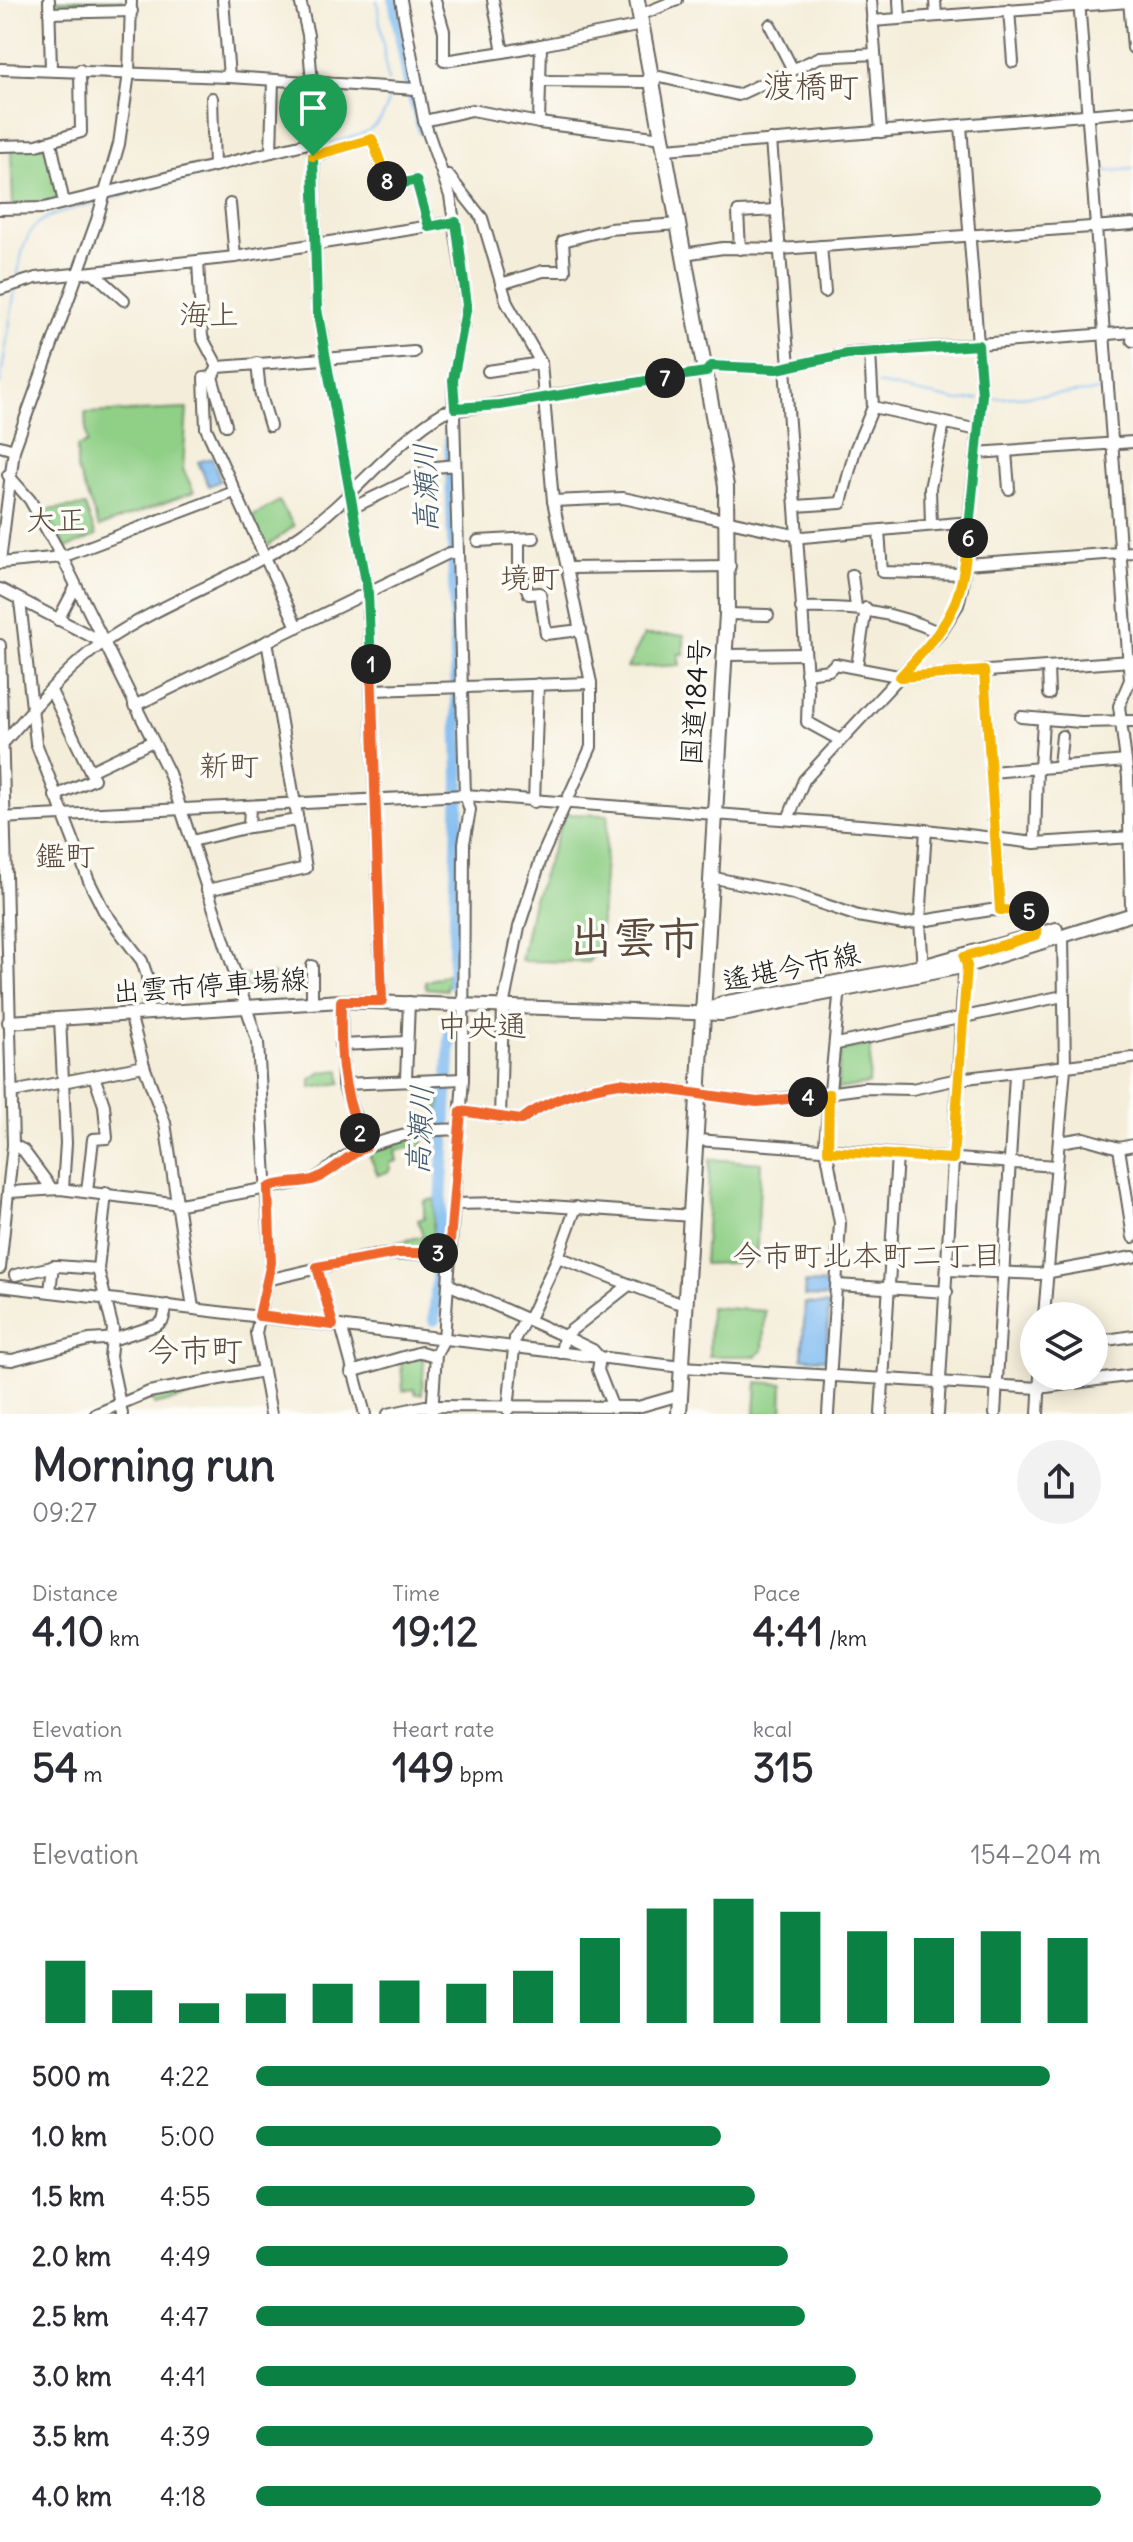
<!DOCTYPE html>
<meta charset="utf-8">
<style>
:root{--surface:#fff;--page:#f2f2f3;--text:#2b2b33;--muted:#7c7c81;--accent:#0b8043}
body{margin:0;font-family:Delius,"Klee One",sans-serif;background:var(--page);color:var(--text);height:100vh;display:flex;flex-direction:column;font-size:30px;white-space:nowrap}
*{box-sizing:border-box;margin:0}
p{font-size:26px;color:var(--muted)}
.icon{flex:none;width:44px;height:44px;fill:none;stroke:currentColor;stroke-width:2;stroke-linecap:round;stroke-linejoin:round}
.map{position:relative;height:1414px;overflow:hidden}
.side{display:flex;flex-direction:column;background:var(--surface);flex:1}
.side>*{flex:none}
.fabs{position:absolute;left:1020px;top:1302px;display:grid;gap:16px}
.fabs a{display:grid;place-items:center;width:88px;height:88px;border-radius:50%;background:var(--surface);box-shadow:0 4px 20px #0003;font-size:40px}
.pin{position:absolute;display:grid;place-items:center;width:68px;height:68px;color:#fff;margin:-82px -34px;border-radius:50% 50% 50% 0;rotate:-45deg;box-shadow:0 0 8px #0007}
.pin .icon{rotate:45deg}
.km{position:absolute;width:40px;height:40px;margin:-20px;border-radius:50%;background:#222;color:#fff;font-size:22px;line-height:40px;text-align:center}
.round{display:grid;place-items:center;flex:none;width:84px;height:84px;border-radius:42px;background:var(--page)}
.summary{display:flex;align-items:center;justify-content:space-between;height:136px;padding:0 32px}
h1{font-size:44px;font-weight:800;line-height:60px}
.stats{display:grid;grid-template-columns:repeat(3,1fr);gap:12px;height:136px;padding:8px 32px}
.stats div{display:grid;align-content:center}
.stats b{font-size:40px;font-weight:800}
.stats small{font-size:22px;font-weight:400}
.stats p{font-size:22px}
.chart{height:224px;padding:16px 32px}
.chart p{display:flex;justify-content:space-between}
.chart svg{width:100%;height:144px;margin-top:8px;stroke:var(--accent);stroke-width:6}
ul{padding:0 32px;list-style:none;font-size:26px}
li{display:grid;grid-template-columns:128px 96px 1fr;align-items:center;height:60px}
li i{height:20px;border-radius:10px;background:var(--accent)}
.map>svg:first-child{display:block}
</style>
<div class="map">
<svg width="1133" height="1414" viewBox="0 0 1133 1414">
<rect width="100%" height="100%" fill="#fdfcf7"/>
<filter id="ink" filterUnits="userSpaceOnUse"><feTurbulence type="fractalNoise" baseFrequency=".0125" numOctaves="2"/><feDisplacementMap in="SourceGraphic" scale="16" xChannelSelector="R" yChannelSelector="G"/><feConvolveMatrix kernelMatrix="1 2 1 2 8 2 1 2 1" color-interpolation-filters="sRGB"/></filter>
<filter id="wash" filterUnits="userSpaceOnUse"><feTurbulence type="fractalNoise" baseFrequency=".006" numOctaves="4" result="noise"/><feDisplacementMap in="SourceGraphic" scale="32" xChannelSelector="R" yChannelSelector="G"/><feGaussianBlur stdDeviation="1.8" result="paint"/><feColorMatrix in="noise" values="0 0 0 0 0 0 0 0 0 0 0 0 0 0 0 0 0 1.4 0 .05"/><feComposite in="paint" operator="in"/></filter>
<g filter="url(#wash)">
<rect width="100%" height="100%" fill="#f4edd9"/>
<g fill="#8fcf86" stroke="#567651" stroke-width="2">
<polygon points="51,0 122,0 123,8 55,9"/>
<polygon points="48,146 59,203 13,206 11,148"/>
<polygon points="187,409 183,469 194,492 99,527 77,469 77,447 87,443 85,413"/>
<polygon points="279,501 294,526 265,548 250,518"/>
<polygon points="85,506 96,536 66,548 43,510"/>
<polygon points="644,635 684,635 684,654 678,654 680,665 627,668"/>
<polygon points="565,814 608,815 599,950 588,962 521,961 532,905"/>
<polygon points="274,974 274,990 255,992 242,984 239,975"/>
<polygon points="448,974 446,990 426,988 425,982"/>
<polygon points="871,1044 869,1084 837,1089 841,1051"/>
<polygon points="340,1070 341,1083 311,1088 311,1079 322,1072"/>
<polygon points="441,1081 440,1110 423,1103 419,1086"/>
<polygon points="422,1136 425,1166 419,1161 416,1146 395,1151 397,1161 390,1163 390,1171 378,1175 368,1152"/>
<polygon points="710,1159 761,1163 756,1262 704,1264"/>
<polygon points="435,1199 432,1246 428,1249 388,1249 387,1245 423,1236 418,1220 424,1218 424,1201"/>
<polygon points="710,1307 765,1311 763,1350 756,1356 709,1356"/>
<polygon points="418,1356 424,1361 422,1394 416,1394 414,1389 403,1391 401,1362"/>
<polygon points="757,1382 783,1384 782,1414 755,1414"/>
<polygon points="186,1389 188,1397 154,1405 151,1394"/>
</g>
<g fill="#7fbbf1" stroke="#4e6c86" stroke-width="2">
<polygon points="212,458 220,481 209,486 198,462"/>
<polygon points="805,1283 830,1284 829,1297 804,1296"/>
<polygon points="805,1303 829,1305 826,1359 802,1358"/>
</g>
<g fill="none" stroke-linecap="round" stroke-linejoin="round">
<g stroke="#7fbbf1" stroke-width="2">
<polyline points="377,0 388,82"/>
<path d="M320,145C354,136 387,135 389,92"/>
<polyline points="1098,172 1133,169"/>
<polyline points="106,200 309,148"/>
<path d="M17,280C26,217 38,218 96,203"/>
<polyline points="0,384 15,290"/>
<polyline points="878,384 959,401 979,399"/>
<polyline points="985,399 1103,391"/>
</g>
<g stroke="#7fbbf1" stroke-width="12">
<polyline points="394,0 409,83 423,130"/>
<polyline points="450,423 459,780 453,983"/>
<polyline points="439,1242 451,1020"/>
<polyline points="434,1320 438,1266"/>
</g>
</g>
</g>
<g filter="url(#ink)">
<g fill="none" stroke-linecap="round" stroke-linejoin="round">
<g stroke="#68655e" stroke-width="14">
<g id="minor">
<polyline points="49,0 51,69"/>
<polyline points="223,0 229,77"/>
<polyline points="300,0 308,35 312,83 317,309 368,593 382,1001"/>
<polyline points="401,0 424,121 450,196 467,305 453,380 465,795 470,810 464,843 463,1079 444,1339 436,1354 432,1414"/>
<polyline points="435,0 444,31 444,61 503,52"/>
<polyline points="493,0 503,52 541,45 539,123"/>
<polyline points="871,0 881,132"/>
<polyline points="899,0 900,18"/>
<polyline points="935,0 936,16"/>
<polyline points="1079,0 1130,680 1119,706 1128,777 1131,907"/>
<polyline points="1129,0 1133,48"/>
<polyline points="1009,10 1013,62"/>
<polyline points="49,13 132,11"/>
<polyline points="640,15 677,0"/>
<polyline points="872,21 1129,2"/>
<polyline points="770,25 793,70"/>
<polyline points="541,45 642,25"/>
<polyline points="0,69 229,77 416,89"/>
<polyline points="540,81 644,82 660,77 738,95 820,57 875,54"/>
<polyline points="212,98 214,166"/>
<polyline points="424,121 472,110 539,123 663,138"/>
<polyline points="771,140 789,366"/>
<polyline points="51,143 64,203"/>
<polyline points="0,146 37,145 81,132 80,70"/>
<polyline points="666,149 1133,111"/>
<polyline points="271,152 273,80"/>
<polyline points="313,156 372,139 389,187 416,180 429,227"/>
<polyline points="448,175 482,218 507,303 541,363 553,501 591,683 591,747 542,856 519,927 503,1007 500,1118"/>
<polyline points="230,204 235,257"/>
<polyline points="0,209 44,208 312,142"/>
<polyline points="821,246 825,292"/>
<polyline points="740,249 738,212 777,210"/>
<polyline points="684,254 723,248 781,249 1133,224"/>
<polyline points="198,261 202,337 218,367"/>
<polyline points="94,273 124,300"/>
<polyline points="501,284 543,271 565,271 563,241 609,229 678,224"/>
<polyline points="0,289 36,278 235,257 456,222"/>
<polyline points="1132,340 1133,341"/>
<polyline points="257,363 260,392 270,426"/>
<polyline points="785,367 808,691 807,722 840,740"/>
<polyline points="488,371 541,363"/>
<polyline points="212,377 226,425"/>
<polyline points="873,407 978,430"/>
<polyline points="0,446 14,450"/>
<polyline points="1006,452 1009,489"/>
<polyline points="976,453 1133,442"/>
<polyline points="8,475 30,500 62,557 169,773 258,1043 271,1263 256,1333 271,1414"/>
<polyline points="553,501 623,498 803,537 970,522"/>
<polyline points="796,506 841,503 855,450 873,407 870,352"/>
<polyline points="352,508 436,467 455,465"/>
<polyline points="931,525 930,488 944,423"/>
<polyline points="879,531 882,572 964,574"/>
<polyline points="519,539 519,569 529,594 540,593 546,634 581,630"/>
<polyline points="478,541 534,538"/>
<polyline points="0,561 14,450 97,220 119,144 129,73 131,0"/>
<polyline points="0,563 62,557 234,492"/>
<polyline points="966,564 1133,552"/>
<polyline points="568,568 730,566"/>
<polyline points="852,575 856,607"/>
<polyline points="0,589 104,643"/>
<polyline points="20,601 36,743 89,881 104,911 142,961 147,976 148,1012"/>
<path d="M801,608C854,607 891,610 940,633"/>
<polyline points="727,614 768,615"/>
<polyline points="58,620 76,586"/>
<polyline points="297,627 206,428 204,378 212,377 218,367 414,352"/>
<polyline points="0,645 13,1145 0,1268"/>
<polyline points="725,655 804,654"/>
<polyline points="857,666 866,608"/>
<polyline points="1048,668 1049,694"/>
<polyline points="984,671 1000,910"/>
<polyline points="806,673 829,670 835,664 903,677 1131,661"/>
<polyline points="373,690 591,683"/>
<polyline points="51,691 94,779 55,796"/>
<polyline points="134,706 449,553 458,553"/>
<polyline points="1021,717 1081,722 1133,721"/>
<path d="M5,741C35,707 66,668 104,642C166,600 240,577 302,534C353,498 393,442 444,412L706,372L711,366L777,369L847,354L1133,332"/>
<polyline points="1059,766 1062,736"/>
<polyline points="1040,768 1043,722"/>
<polyline points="90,771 153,741"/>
<polyline points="991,772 1126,761"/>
<polyline points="534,802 538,684"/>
<polyline points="0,818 465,795 926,830 1035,843 1133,837"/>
<polyline points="788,819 804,780 940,633 958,605 962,588 982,395 961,126"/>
<polyline points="249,827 298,820"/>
<polyline points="192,841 249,827 250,807"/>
<polyline points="1035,843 1037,768"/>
<polyline points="710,877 793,894 858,916 903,924 991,910 1037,911 1036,935"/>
<polyline points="207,890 306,868 267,641"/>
<polyline points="923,972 920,921 926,830"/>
<polyline points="341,1001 343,1084 366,1147"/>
<polyline points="312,1002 312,966"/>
<polyline points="130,1014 144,1066 165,1123 193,1308"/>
<polyline points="60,1019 66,1143 63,1189"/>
<polyline points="837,1044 1063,996"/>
<polyline points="340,1045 407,1042"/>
<polyline points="406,1079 409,1002"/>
<polyline points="343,1084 463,1079"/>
<polyline points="12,1092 144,1066"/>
<path d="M461,1111L521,1120C546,1100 589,1087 620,1083L757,1102L864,1088L912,1089L958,1079L1133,1058"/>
<polyline points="697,1140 1056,1166"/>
<polyline points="1059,1142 1084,1138 1119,1148 1133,1145"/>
<polyline points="13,1145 23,1150 52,1189"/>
<polyline points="1119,1148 1133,1237"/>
<path d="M10,1192L60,1189L180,1204L312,1180C326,1174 335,1162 348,1155C379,1140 425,1127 459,1130"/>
<polyline points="87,1192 93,1139 107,1138 104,1105 94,1076"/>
<polyline points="106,1193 98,1269 113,1329 110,1357 122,1414"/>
<polyline points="454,1204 507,1203 692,1216"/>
<polyline points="558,1257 675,1302 687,1304"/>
<polyline points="317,1267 333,1325"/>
<polyline points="948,1270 1039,1274 1133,1257"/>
<polyline points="15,1275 57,1266 98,1269"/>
<polyline points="267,1280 375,1255 449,1253"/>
<polyline points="448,1284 564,1336 561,1353"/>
<polyline points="837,1285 947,1292"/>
<polyline points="0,1286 682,1367 1039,1388 1133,1375"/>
<polyline points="50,1291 53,1266"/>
<polyline points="1044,1316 1065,1068 1063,935"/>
<polyline points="529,1319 558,1257 576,1207"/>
<polyline points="341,1326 365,1414"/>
<polyline points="1094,1342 1133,1336"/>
<polyline points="600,1358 593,1350 564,1336 629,1285"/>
<polyline points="600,1358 598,1370 613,1408"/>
<polyline points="0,1359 12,1360 89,1340 118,1338 157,1325 163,1320 167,1305"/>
<polyline points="351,1372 421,1352 435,1356"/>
<polyline points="508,1410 515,1338 526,1318"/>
<polyline points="96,1414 149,1392 263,1371"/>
<polyline points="388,1414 425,1406 638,1407 680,1395"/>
<polyline points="828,1414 840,1223 825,1143 840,987"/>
<polyline points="881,1414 897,1155"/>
<polyline points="938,1414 965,958"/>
<polyline points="995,1414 1015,1075"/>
<polyline points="1038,1414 1040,1376"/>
</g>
</g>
<g stroke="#68655e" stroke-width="16">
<g id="major">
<polyline points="705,1012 722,1003 922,966 1056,929"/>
<polyline points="9,1022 341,1001 722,1014 967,966 1133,914"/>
</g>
</g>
<g stroke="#68655e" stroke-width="18">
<polyline id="highway" points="637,0 726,486 727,614 679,1414"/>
</g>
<use href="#minor" stroke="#fff" stroke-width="10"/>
<use href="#major" stroke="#fff" stroke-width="12"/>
<use href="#highway" stroke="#fff" stroke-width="14"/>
</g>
</g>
<g fill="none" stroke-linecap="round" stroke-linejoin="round" filter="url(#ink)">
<g stroke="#fff" stroke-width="16">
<polyline id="split-1" points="313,156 317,309 368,593 371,664"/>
</g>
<g stroke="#fff" stroke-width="16">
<path id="split-2" d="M360,1133C341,1089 340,1048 341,1001H382L371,664"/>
</g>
<g stroke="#fff" stroke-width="16">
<path id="split-3" d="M360,1133L366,1147C346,1156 329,1175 312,1180C298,1184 282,1181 268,1188L271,1263L259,1316L333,1325L317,1267L397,1253H438"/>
</g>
<g stroke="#fff" stroke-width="16">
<path id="split-4" d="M438,1253H449L461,1111L521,1120C546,1100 589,1087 620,1083L757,1102L808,1097"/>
</g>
<g stroke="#fff" stroke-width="16">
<polyline id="split-5" points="808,1097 829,1094 828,1151 953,1159 967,966 964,957 1036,935 1037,911 1029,911"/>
</g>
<g stroke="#fff" stroke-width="16">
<path id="split-6" d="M968,538C961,611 948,624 900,677L984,671L1000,910L1029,911"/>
</g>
<g stroke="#fff" stroke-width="16">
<polyline id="split-7" points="665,378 706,372 711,366 777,369 847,354 978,345 982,395 968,538"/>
</g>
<g stroke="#fff" stroke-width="16">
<polyline id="split-8" points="387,181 389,187 416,180 429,227 456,222 467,305 453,380 455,408 500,405 665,378"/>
</g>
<g stroke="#fff" stroke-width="16">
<polyline id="split-9" points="313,156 372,139 387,181"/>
</g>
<use href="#split-1" stroke="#22a559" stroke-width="10"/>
<use href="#split-2" stroke="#f0652b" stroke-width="10"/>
<use href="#split-3" stroke="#f0652b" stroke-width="10"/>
<use href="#split-4" stroke="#f0652b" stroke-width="10"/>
<use href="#split-5" stroke="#f5b400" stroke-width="10"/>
<use href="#split-6" stroke="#f5b400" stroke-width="10"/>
<use href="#split-7" stroke="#22a559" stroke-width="10"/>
<use href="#split-8" stroke="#22a559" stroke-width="10"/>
<use href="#split-9" stroke="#f5b400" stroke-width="10"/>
</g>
<g text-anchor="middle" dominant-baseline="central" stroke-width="7" stroke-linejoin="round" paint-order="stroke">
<g font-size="28" fill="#1c1c1c" stroke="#fdfcf7">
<text transform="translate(695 702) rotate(-86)">国道184号</text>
<text transform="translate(791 967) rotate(-12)">遙堪今市線</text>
<text transform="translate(210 985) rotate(-4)">出雲市停車場線</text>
</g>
<g font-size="30" fill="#5b4a3c" stroke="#fdfcf7">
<text x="209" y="314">海上</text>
<text x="56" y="519">大正</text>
<text x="530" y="577">境町</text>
<text x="229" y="765">新町</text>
<text x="65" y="855">鑑町</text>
<text x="482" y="1025">中央通</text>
<text x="867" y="1255">今市町北本町二丁目</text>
</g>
<g font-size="30" font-style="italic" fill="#445c71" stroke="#fdfcf7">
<text transform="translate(425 488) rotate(-91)">高瀬川</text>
<text transform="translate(419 1130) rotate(-87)">高瀬川</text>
</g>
<g font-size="32" fill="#5b4a3c" stroke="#fdfcf7">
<text x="811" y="85">渡橋町</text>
<text x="195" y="1349">今市町</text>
</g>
<g font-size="44" font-weight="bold" fill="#5b4a3c" stroke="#fdfcf7">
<text x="635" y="937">出雲市</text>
</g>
</g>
</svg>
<div class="fabs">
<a><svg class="icon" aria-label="layers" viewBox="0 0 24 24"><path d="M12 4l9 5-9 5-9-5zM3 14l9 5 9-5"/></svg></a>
</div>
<div class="pin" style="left:313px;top:156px;background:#1e9e55"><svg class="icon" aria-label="arrive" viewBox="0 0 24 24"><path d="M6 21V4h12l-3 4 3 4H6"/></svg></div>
<b class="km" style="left:371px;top:664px">1</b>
<b class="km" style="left:360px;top:1133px">2</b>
<b class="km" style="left:438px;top:1253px">3</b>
<b class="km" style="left:808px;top:1097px">4</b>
<b class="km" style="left:1029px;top:911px">5</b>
<b class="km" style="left:968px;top:538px">6</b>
<b class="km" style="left:665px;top:378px">7</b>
<b class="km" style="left:387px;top:181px">8</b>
</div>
<section class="side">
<div class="summary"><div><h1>Morning run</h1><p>09:27</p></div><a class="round"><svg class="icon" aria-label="share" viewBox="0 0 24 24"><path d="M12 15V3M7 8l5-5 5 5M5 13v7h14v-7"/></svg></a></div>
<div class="stats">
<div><p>Distance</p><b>4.10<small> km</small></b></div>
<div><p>Time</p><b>19:12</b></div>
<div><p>Pace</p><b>4:41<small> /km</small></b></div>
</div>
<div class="stats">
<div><p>Elevation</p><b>54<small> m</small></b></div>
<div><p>Heart rate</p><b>149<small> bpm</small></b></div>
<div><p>kcal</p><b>315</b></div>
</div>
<div class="chart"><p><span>Elevation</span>154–204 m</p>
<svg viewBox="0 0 160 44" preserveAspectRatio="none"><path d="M5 44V25M15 44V34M25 44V38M35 44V35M45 44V32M55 44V31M65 44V32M75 44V28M85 44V18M95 44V9M105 44V6M115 44V10M125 44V16M135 44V18M145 44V16M155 44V18"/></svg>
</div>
<ul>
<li><b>500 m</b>4:22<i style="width:94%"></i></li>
<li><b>1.0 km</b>5:00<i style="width:55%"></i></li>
<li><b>1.5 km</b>4:55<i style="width:59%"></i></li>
<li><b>2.0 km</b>4:49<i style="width:63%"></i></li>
<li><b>2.5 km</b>4:47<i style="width:65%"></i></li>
<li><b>3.0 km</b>4:41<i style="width:71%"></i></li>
<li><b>3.5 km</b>4:39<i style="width:73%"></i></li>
<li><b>4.0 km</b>4:18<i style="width:100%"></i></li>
</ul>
</section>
